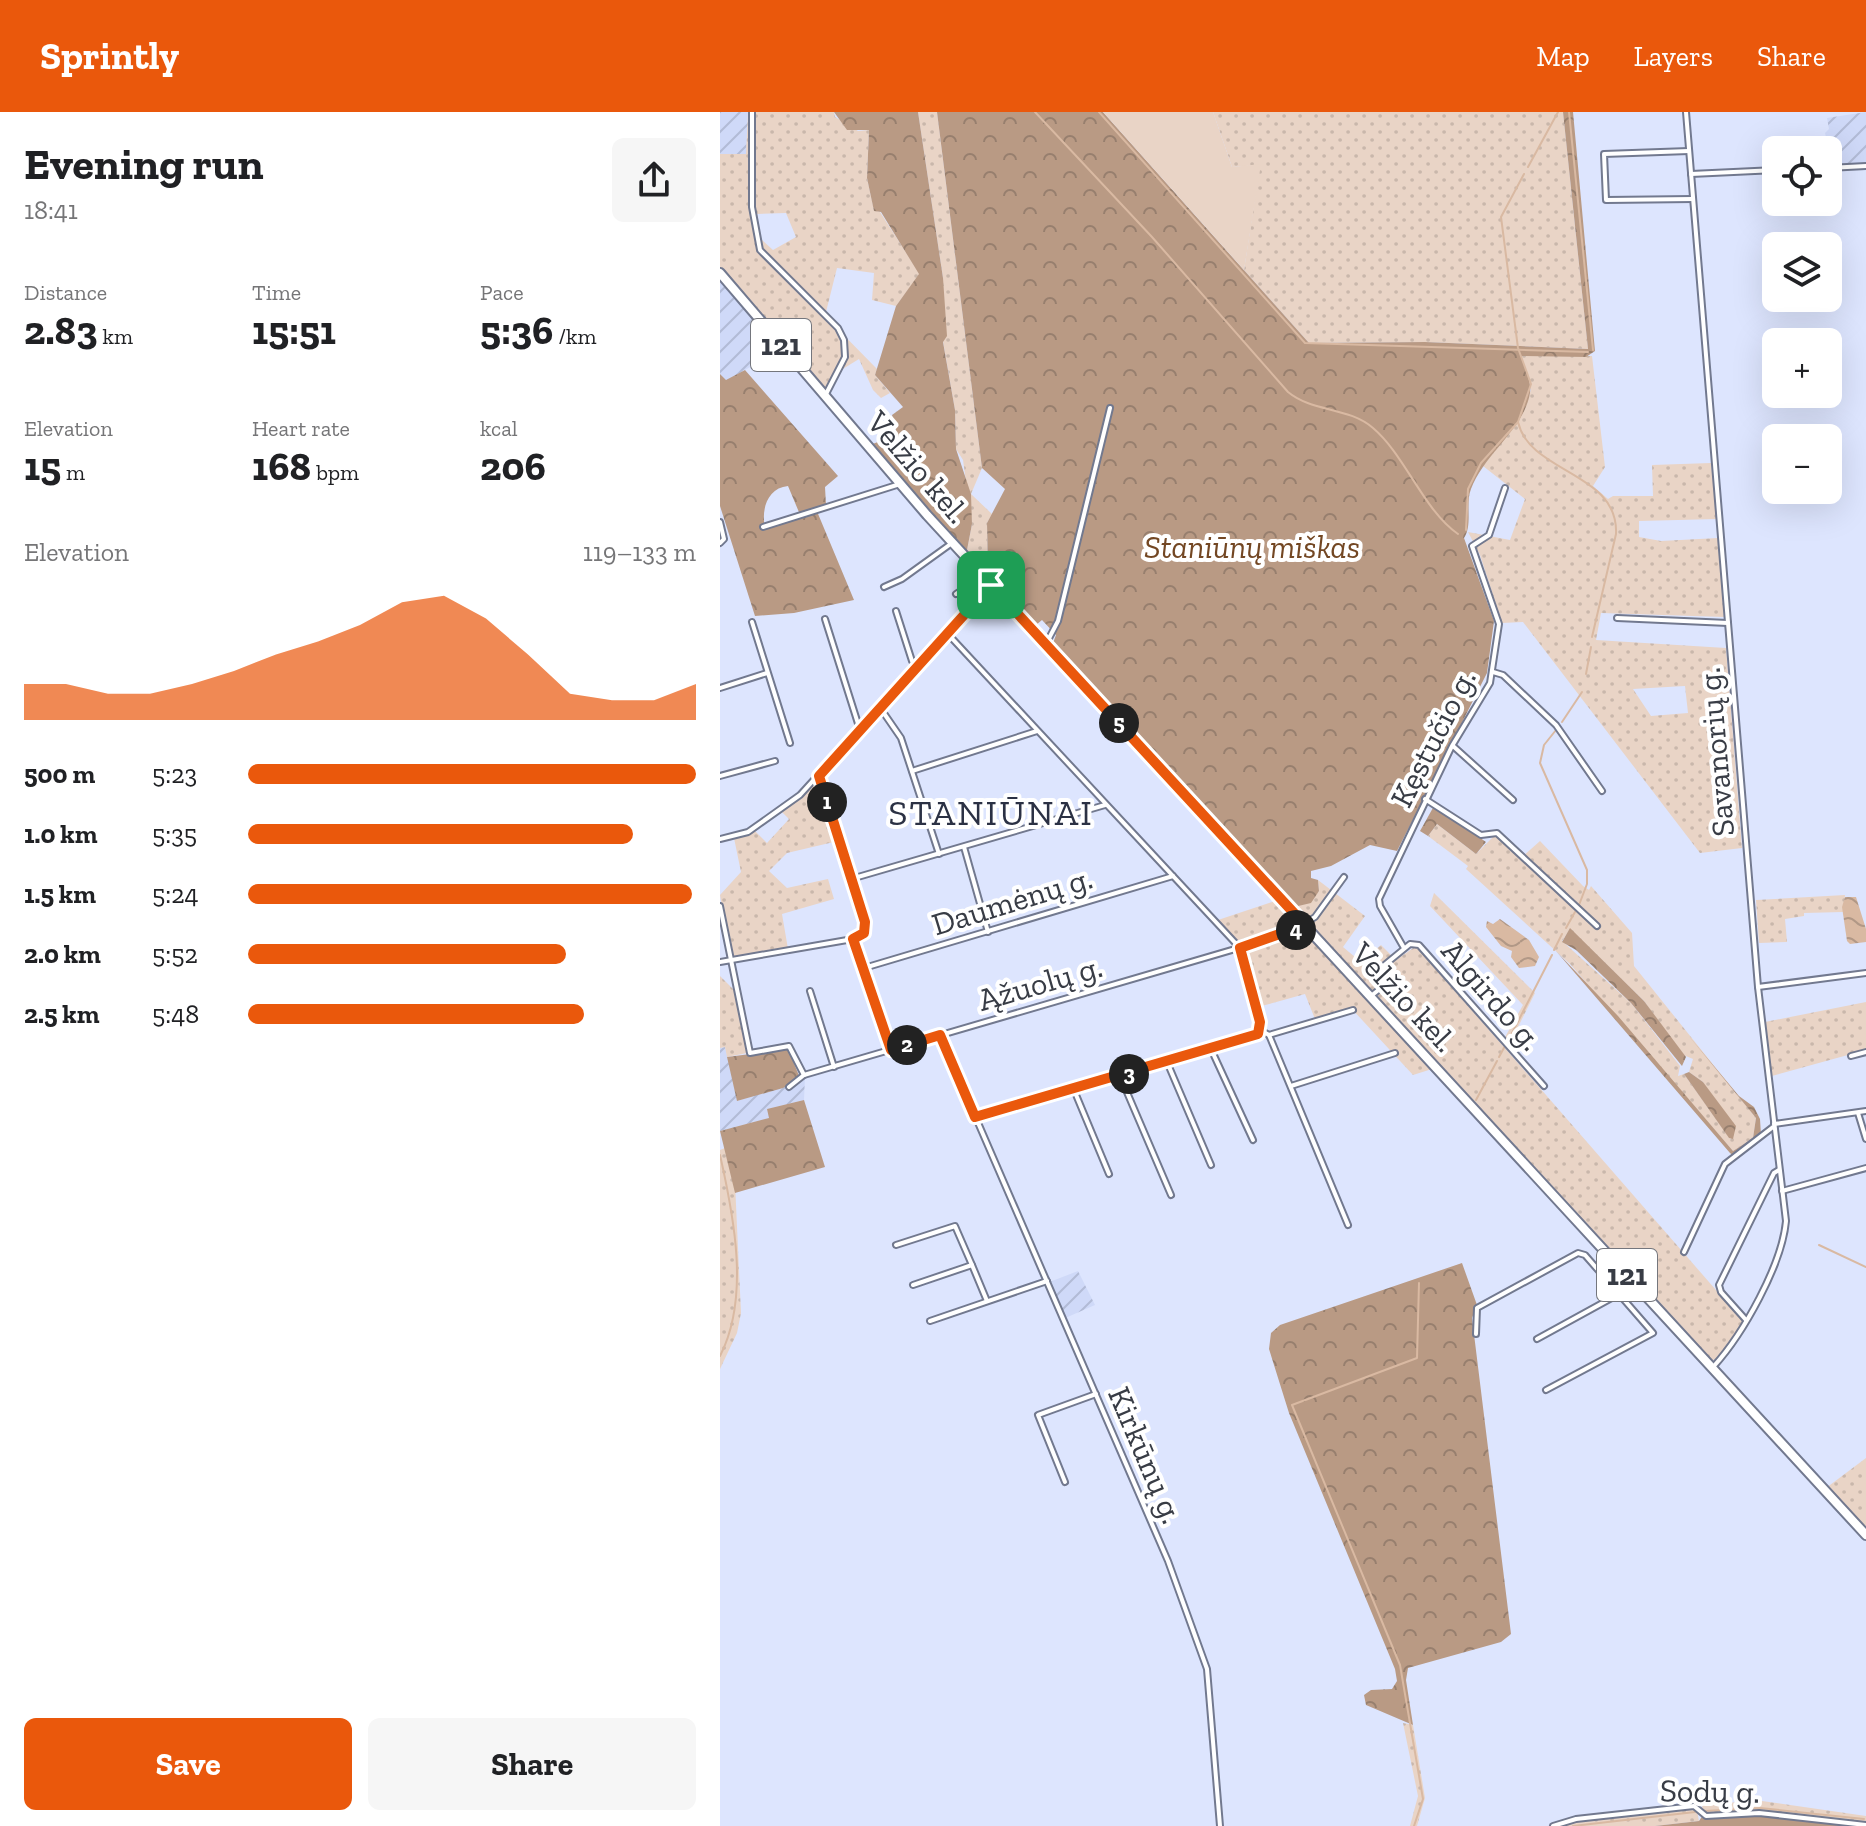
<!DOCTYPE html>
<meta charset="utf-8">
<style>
:root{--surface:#fff;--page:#f6f6f6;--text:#202124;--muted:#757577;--accent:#ea580c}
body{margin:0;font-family:"Zilla Slab",serif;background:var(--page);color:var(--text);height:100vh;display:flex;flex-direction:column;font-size:30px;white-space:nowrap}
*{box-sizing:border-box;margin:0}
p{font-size:26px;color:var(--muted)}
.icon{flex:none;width:44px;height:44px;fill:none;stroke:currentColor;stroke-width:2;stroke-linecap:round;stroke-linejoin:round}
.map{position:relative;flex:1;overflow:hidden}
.drawer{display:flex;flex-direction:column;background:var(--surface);width:720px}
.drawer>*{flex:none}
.fabs{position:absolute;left:1042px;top:24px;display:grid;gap:16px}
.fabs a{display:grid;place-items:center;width:80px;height:80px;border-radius:12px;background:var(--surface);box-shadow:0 8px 32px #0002;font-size:40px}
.pin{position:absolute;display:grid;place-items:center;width:68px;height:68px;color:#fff;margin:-34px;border-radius:16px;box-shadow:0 4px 12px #0006}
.km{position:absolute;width:40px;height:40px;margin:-20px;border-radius:50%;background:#222;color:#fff;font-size:22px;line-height:40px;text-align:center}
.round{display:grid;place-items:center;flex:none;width:84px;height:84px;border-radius:12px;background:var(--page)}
.head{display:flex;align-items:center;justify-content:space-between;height:136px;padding:0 24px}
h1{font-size:44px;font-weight:700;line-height:60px}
.figures{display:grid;grid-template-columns:repeat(3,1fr);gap:12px;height:136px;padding:8px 24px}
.figures div{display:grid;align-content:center}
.figures b{font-size:40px;font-weight:700}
.figures small{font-size:22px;font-weight:400}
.figures p{font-size:22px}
.chart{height:224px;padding:16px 24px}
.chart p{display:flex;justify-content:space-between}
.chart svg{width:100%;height:144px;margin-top:8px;fill:var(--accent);opacity:.7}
.action{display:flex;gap:16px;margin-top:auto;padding:16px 24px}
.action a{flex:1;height:92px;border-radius:12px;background:var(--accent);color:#fff;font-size:32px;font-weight:700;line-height:92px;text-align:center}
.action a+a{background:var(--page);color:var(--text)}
ul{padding:0 24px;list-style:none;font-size:26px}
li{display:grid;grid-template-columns:128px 96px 1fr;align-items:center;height:60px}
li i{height:20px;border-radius:10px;background:var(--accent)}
header{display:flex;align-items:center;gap:48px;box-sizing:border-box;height:112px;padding:0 40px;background:var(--accent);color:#fff}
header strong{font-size:38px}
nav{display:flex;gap:44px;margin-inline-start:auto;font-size:28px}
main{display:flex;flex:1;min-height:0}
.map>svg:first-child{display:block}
</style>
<header>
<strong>Sprintly</strong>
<nav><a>Map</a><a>Layers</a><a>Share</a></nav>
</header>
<main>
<section class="drawer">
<div class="head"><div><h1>Evening run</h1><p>18:41</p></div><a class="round"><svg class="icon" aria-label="share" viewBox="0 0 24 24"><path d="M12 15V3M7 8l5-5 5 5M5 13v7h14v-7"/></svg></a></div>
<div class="figures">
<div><p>Distance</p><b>2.83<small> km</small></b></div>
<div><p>Time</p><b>15:51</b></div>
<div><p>Pace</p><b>5:36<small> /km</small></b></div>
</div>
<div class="figures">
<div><p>Elevation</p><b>15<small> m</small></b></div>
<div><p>Heart rate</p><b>168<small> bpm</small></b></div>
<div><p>kcal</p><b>206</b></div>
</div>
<div class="chart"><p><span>Elevation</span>119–133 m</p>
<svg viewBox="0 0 160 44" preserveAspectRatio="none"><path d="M0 44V33L10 33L20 36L30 36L40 33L50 29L60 24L70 20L80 15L90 8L100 6L110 13L120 24L130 36L140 38L150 38L160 33V44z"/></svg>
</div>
<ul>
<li><b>500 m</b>5:23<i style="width:100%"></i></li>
<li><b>1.0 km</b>5:35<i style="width:86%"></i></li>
<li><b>1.5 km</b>5:24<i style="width:99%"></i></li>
<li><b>2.0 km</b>5:52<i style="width:71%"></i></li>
<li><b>2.5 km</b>5:48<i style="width:75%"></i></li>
</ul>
<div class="action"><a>Save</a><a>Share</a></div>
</section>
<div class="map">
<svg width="1146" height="1714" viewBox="0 0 1146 1714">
<defs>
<pattern id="industrial-furrows" width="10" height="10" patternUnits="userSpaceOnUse" patternTransform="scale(2)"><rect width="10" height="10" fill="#cfd9f8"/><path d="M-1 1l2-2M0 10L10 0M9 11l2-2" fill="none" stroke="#b2bbd6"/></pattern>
<pattern id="grass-dots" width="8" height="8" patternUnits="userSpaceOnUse" patternTransform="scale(2)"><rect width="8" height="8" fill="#e9d4c6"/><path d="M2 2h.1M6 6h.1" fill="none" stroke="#c9b7ab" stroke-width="1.8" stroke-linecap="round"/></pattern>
<pattern id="forest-crowns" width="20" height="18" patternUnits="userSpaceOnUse" patternTransform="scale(2)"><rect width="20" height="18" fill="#b99a84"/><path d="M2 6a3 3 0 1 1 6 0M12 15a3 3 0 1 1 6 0" fill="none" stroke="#977f6e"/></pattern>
<pattern id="water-waves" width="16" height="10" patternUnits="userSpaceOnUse" patternTransform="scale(2)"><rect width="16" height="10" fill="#d9b9a2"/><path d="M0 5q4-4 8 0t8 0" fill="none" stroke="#b19886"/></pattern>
</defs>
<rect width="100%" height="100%" fill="#dde5fe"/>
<g fill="url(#industrial-furrows)">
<polygon points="0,0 28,0 26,42 0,42"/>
<polygon points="1146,0 1146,51 1108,53 1111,46 1105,21 1109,17 1107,6"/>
<polygon points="0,161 61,237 6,269 0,262"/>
<polygon points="5,935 18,989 85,964 84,988 48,997 50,1006 0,1019 0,936"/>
<polygon points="358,1159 375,1193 343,1207 327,1171"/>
</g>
<g fill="url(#grass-dots)" fill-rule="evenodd">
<path d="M28,0H114L115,5L138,19L149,18L147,66L154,98L160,100L200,162L176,194L152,188L154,161L117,156L105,204L157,257L155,263L170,281L161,286L153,278L139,247L113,263L110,276L104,279L0,161V42H26ZM66,101L76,125L53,138L41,127L37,102Z"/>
<polygon points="198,0 217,0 262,356 251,382 272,402 267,411 268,462 247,438 252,412 243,348 236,337 235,298 223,229 223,166"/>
<polygon points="493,0 843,0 868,237 705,230 589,231 524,158 540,53 512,55"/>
<path d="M801,244H872L885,355L873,374L888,387L893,384H933L932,353L991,351L997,407L919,409V425L941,429L998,426L1004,505L881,501L876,528L1006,536L1022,736L980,741L803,510L782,511L760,443L748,420L790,428L805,387L763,354L805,296L811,278ZM965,574L968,601L931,604L913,577Z"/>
<polygon points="99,669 118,729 67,741 49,759 67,776 108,767 114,787 62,802 68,837 11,847 0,783 21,760 14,726 34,718 47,731 69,707 59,697"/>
<path d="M717,712L756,742L775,723L801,746L820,729L863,774L869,778L871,774L912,821L914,854L1036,1006L1033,1026L1013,1039L850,852L746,757L748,754L708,724ZM850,817L924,889L961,942L973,947L969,960L983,970L1011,1028L964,962L958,964L960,954L911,891L842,829Z"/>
<polygon points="598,768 645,804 623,835 641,850 661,833 676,848 696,834 1023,1209 998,1247 992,1248 574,795 584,792 599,779"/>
<polygon points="714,781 815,881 789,933 784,927 803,893 710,794"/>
<polygon points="1125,783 1123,800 1084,801 1084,804 1065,807 1067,830 1039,831 1036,788"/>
<polygon points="558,788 712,957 693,963 631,896 595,907 585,882 538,895 521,833 498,808"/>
<polygon points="0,864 16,880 27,941 7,945 5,935 0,936"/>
<polygon points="1146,890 1146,938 1052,964 1045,910"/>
<polygon points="5,1036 15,1071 21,1201 17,1221 0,1257 0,1038"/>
<polygon points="1146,1346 1146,1417 1106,1376"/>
<polygon points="683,1611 693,1613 705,1686 697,1714 690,1714 698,1684"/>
<polygon points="1042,1689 1146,1704 1146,1713 983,1703 982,1692"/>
<polygon points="973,1697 977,1698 979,1709 935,1714 840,1714 855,1709"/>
</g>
<g fill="url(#forest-crowns)" fill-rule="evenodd">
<polygon points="114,0 198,0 223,166 227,224 223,230 235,298 236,337 251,382 252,412 247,438 236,434 147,334 177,323 172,303 183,295 155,263 176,194 199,162 161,100 154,99 147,66 149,18 127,18"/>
<path d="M217,0H383L589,231L705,230L868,237L843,0H853L875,239L866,245L801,244C804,255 812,270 810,281C804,317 764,342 751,377C745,392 753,412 744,426L774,509L767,561L677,739L650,733L611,754L591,759V766L598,768L599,779L591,791L574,795L333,531L336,523L322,508L316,513L268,462L267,411L285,377L262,356Z"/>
<path d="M25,258L118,364L105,375L106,393L96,397L134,488L74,501L35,504L0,394V262L6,268ZM68,374L81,405L45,416C41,398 47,376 68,374Z"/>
<polygon points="714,694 766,730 756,742 717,712 708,724 700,719"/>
<polygon points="850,816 924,889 966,945 962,954 911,891 856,838 842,830"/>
<polygon points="836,839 898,904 1013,1039 1033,1026 1036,1006 968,923 1019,984 1034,995 1040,1007 1041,1023 1014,1044 1010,1041"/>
<polygon points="68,937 80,966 63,976 17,989 7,945"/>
<polygon points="969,960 983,970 1016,1014 1013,1027 1009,1026 964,962"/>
<polygon points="84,988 105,1055 15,1081 0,1019 49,1006 47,997"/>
<polygon points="742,1151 757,1193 752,1206 791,1522 781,1530 688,1556 686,1568 693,1613 646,1593 644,1583 651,1578 672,1577 677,1569 675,1557 569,1301 549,1237 551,1221 560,1213"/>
<polygon points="1024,1701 1146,1714 935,1714 979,1709 983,1703"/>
</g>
<polygon fill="#e9d4c6" points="383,0 493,0 512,55 541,52 524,158"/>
<g fill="url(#water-waves)">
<polygon points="1125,785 1136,785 1146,817 1146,830 1130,832 1127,829 1122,795"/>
<polygon points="780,807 809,828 819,845 815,854 799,856 791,845 792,839 781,834 766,815 767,809 773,812"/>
</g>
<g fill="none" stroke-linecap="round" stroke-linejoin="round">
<g stroke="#d9b9a2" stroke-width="2">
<path d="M315,0L432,125L568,280C592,300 629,295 653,316C685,343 704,399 738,422"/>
<polyline points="379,0 585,231 868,240"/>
<polyline points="849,0 873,238"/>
<polyline points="808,55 838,0"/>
<path d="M804,62L781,105L798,236L811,272L798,310C810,362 899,360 896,422L872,525"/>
<polyline points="746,418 748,377 761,351 798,310"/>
<polyline points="866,562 871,535"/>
<polyline points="842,610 862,580"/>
<polyline points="836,618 824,633 820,651 867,758 867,772 859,793"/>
<polyline points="846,816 855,800"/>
<polyline points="834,838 842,822"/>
<polyline points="788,929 832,843"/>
<polyline points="779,945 785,934"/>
<polyline points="756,988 777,949"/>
<path d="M0,1043C14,1105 30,1186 0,1244"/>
<polyline points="1099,1133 1146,1155"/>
<polyline points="985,1699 1040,1696 1144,1707"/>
<polyline points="694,1714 703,1687 680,1553 572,1293 697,1246 699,1171"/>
<polyline points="853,1714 975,1700"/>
</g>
<g stroke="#72798f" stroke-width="8">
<g id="minor">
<polyline points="32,0 32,95 40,138 118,216 124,228 125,245 106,282"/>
<path d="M966,0L1038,875L1066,1109C1062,1153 1023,1222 994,1254"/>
<polyline points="969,39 884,42 886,88 973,87"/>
<polyline points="1108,56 1146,54"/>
<polyline points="971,62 1056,58"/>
<polyline points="0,410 4,427 0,431"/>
<polyline points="43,415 180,372"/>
<polyline points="164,475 182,467 232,431"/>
<polyline points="236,482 263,464"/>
<polyline points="176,499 192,549 197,555"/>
<polyline points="897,506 1008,511"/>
<polyline points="105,507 140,618"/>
<polyline points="32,510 70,631"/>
<polyline points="227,521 520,836 541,915 534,924 255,1005"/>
<polyline points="326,532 338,509 390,296"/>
<polyline points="773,560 783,563 836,613 882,679"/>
<polyline points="0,576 47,561"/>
<polyline points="161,597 181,626 219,742"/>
<polyline points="733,634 793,688"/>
<polyline points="192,659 317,619"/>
<polyline points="0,664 55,649"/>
<polyline points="705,687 761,723 777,721 877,814"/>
<polyline points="0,727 28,720 80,683 271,473"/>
<polyline points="244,735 268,820"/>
<polyline points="131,767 385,693"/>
<polyline points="0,794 30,941 69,934 84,963"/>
<polyline points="133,827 171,938"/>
<polyline points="684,836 660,794 659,787 732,634 770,571 779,512 752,434 769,423 785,376"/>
<polyline points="0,850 133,827 144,821 145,810 99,664"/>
<polyline points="144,856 453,764"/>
<polyline points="1038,875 1146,861"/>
<polyline points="90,879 114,955"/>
<polyline points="651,884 661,876 662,855 690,832 699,833 824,974"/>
<polyline points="540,918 549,923 633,898"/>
<polyline points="220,923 448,1449 487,1557 500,1714"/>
<polyline points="549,923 628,1113"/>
<polyline points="491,937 533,1028"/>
<polyline points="1131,944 1146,940"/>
<polyline points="447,950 491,1053"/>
<polyline points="400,964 451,1083"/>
<polyline points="571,974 675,941"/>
<polyline points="69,975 84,963 570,821 595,805 624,765"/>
<polyline points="354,978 389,1062"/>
<polyline points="1138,1001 1146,1027"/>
<polyline points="1054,1012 1146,999"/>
<polyline points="1062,1079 1146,1056"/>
<polyline points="176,1133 235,1114 252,1153"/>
<polyline points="964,1140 1005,1052 1053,1015"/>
<polyline points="888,1168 901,1157"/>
<polyline points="193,1173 252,1153 267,1189"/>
<polyline points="1026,1208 1001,1180 999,1173 1054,1061 1059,1058"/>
<polyline points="210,1209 327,1169"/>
<polyline points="756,1222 757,1196 858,1141 865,1143 933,1221 826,1278"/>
<polyline points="817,1227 899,1182"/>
<polyline points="345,1370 318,1303 376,1282"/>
<polyline points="833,1714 856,1707 974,1694 986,1704 1039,1701 1146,1713"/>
</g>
</g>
<g stroke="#72798f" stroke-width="12">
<polyline id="primary" points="0,161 207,403 1146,1423"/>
</g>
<use href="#minor" stroke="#fff" stroke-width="4"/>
<use href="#primary" stroke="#fff" stroke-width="8"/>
</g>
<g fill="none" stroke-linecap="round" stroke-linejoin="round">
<g stroke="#fff" stroke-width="16">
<polygon id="route" points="271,473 585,813 520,836 540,910 538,922 255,1005 220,923 171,938 133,827 144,821 145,810 99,664"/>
</g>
<use href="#route" stroke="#ea580c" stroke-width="10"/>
</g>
<g text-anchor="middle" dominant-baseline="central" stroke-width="8" stroke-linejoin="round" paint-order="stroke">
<g fill="#fff" stroke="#74767d" stroke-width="2">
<rect x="31" y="207" width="60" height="52" rx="6"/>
<rect x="877" y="1137" width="60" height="52" rx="6"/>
</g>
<g font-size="30" font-weight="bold" fill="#383c45">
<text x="61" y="233">121</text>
<text x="907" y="1163">121</text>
</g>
<g font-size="32" fill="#383c45" stroke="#fff">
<text transform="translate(198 355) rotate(49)">Velžio kel.</text>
<text transform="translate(713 626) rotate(-63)">Kęstučio g.</text>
<text transform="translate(996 640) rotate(-95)">Savanorių g.</text>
<text transform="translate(292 789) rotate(-17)">Daumėnų g.</text>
<text transform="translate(320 871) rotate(-16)">Ąžuolų g.</text>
<text transform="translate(772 883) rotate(49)">Algirdo g.</text>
<text transform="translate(684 885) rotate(47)">Velžio kel.</text>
<text transform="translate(426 1343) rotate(67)">Kirkūnų g.</text>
<text transform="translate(990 1679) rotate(1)">Sodų g.</text>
</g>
<g font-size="32" font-style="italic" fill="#734723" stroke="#fff">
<text x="532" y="435">Staniūnų miškas</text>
</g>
<g font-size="36" letter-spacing="2" fill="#2b3144" stroke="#fff">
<text x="271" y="700">STANIŪNAI</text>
</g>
</g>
</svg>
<div class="fabs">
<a><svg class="icon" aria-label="locate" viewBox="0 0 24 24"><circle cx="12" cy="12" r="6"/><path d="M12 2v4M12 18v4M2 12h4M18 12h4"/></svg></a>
<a><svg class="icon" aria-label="layers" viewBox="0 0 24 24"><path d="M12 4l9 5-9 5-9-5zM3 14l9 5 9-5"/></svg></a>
<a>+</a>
<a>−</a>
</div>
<div class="pin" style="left:271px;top:473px;background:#1e9e55"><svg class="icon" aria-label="arrive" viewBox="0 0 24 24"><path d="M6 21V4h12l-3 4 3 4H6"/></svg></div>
<b class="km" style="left:107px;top:690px">1</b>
<b class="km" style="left:187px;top:933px">2</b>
<b class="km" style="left:409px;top:962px">3</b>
<b class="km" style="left:576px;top:818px">4</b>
<b class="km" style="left:399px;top:611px">5</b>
</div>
</main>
